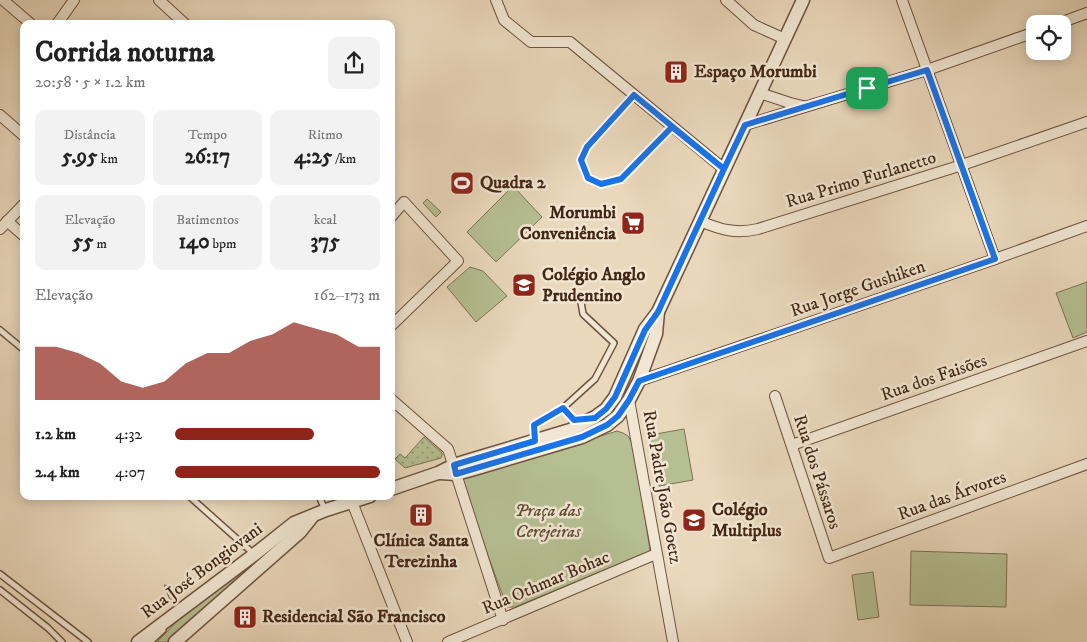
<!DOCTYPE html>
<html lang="pt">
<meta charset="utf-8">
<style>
:root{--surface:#fff;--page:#f2f2f2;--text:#222;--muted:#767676;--accent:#8f2418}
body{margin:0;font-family:"IM FELL DW Pica",serif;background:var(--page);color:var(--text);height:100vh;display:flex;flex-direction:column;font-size:19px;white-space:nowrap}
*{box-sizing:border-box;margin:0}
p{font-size:16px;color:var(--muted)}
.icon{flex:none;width:28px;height:28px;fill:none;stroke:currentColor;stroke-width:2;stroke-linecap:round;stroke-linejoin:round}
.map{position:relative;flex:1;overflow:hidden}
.panel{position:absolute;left:20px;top:20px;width:375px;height:480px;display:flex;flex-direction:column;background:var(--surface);border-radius:10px;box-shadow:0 2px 12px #0003}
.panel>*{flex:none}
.fabs{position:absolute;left:1026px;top:15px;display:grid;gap:10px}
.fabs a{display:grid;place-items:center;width:45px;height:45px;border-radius:10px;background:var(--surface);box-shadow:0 2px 12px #0003;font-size:25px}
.pin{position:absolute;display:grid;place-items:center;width:42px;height:42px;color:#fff;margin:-21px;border-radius:10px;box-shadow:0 2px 8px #0006}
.round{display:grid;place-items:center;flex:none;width:52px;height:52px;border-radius:10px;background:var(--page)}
.headline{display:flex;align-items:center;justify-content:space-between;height:85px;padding:0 15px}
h1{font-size:28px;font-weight:800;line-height:38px}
.stats{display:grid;grid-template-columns:repeat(3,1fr);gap:8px;height:85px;padding:5px 15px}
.stats div{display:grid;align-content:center;border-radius:10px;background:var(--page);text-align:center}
.stats b{font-size:21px;font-weight:800}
.stats small{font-size:14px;font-weight:400}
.stats p{font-size:14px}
.chart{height:140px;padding:10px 15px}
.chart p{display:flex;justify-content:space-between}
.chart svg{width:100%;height:90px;margin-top:5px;fill:var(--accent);opacity:.7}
ul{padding:0 15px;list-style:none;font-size:16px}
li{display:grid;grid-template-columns:80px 60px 1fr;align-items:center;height:38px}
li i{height:12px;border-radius:6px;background:var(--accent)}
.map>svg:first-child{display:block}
</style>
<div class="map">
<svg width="1087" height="642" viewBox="0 0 1087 642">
<defs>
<pattern id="grass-tufts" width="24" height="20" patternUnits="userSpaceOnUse" patternTransform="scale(1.25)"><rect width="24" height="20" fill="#b5bf92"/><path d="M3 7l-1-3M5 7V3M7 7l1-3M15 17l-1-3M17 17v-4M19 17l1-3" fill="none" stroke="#959b76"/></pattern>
<pattern id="garden-dots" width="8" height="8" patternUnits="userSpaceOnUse" patternTransform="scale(1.25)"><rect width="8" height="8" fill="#b5bf92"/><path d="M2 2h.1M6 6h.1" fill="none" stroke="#959b76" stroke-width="1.8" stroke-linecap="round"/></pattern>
</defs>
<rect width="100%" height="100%" fill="#ead8bc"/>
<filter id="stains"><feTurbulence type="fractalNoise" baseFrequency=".004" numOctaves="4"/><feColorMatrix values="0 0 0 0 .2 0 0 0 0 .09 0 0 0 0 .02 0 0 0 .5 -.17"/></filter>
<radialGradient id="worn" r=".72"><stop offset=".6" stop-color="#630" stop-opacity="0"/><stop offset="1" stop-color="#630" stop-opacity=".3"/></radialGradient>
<g fill="url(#grass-tufts)" stroke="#7c7253">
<polygon points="297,530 167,642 157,642 184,614"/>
<polygon points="164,585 185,589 170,600"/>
</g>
<g fill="#b5bf92" stroke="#7c7253">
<polygon points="513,186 542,217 496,262 467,232"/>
<polygon points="427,199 441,212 436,217 423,203"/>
<polygon points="470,267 483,271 507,296 476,322 447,287"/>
<polygon points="1087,282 1087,332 1073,338 1056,293"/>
<polygon points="684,429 693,480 659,486 650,435"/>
<polygon points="617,431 623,433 628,436 631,441 636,458 650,551 515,607 507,607 460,480"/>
<polygon points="911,551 1007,554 1006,607 910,605"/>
<polygon points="873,572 879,617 858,620 852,575"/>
</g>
<polygon fill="url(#garden-dots)" stroke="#7c7253" points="424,437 442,453 442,455 441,458 405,468 395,459 400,454 405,458"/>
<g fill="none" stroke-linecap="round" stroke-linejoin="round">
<g stroke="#6e523e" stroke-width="8">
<g id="service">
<polyline points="634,95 587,147 581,160 588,177 601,184 621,179 672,127"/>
<polyline points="0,330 24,350"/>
<polyline points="563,408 595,379 614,343 583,314 581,302"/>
<polyline points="535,440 533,425 563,408 575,420 582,419"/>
<polyline points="189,496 254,554"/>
<polyline points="319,496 325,510"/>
<polyline points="0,574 88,642"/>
<polyline points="0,590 48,628 62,642"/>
<polyline points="150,642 163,630"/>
</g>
</g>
<g stroke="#6e523e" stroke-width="12">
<g id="minor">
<polyline points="3,0 31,24"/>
<polyline points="159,0 185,24"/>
<polyline points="496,0 504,20 531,42 570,42 724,169"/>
<polyline points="726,0 754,25 785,39"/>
<polyline points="902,0 995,259"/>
<polyline points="57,24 74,0"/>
<polyline points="1057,24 1087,13"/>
<polyline points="760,93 790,103 803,106"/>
<polyline points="0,115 24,136"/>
<polyline points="745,125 927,70 1035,32"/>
<polyline points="391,217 404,202 458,261 391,326"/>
<polyline points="7,221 24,236"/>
<path d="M700,221C721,230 736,234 758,229L962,165L1087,122"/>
<polyline points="0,229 24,204"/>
<polyline points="639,381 995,259 1087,226"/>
<polyline points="775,396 829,558 1087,464"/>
<polyline points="391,399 448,449 503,620"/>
<polyline points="629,400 673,642"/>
<polyline points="792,445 1087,341"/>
<polyline points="352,502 407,642"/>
<polyline points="448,642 656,554"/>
</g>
</g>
<g stroke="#6e523e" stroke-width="15">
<g id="tertiary">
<polyline points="440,473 456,474 471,470 582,437 607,425 618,416 629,400 639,381 656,334 658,312"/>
<polyline points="391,489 438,473 454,465 470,460 570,430 595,417 606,409 615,397 645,329 658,312 803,0"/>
<polyline points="138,642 255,554 294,523 326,510 370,496"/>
<polyline points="175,642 300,532 312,517"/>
</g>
</g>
<use href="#service" stroke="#f1e6d3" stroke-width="5"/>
<use href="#minor" stroke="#f1e6d3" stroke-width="10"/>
<use href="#tertiary" stroke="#f1e6d3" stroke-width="12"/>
</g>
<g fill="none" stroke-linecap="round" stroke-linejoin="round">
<g stroke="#fff" stroke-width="10">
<polyline id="route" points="867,88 745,125 724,169 672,127 621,179 601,184 588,178 581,160 587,147 634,95 724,169 658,312 645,330 615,397 606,409 595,418 574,420 563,408 534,425 535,441 454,465 456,474 582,437 607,425 618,416 629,400 639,381 995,259 927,70 867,88"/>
</g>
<use href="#route" stroke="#1a73e8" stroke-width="6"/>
</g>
<defs>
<g id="building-square" transform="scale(1.25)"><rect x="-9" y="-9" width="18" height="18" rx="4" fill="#8f2418" stroke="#f1e6d3"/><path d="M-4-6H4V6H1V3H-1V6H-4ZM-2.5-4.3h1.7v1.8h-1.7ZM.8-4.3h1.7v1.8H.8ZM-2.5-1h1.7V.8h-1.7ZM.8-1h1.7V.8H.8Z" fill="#fff"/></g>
<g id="stadium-square" transform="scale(1.25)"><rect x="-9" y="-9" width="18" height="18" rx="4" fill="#8f2418" stroke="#f1e6d3"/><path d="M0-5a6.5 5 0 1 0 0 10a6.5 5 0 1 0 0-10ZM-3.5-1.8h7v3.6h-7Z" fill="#fff"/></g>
<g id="supermarket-square" transform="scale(1.25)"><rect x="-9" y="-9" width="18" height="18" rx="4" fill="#8f2418" stroke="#f1e6d3"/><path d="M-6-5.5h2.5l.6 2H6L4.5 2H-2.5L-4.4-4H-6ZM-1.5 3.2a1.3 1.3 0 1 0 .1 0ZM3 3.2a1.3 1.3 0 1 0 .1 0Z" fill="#fff"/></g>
<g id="school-square" transform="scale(1.25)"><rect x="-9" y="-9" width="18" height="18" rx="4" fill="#8f2418" stroke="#f1e6d3"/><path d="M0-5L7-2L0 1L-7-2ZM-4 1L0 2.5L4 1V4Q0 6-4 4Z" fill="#fff"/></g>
</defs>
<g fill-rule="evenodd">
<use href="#building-square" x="676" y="72"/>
<use href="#stadium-square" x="462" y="183"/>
<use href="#supermarket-square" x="633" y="223"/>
<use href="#school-square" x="524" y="285"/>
<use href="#building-square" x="421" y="515"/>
<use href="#school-square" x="694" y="520"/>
<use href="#building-square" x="245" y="617"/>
</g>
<g text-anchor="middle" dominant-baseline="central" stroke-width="5" stroke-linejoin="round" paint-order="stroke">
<g font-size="18" font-weight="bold" fill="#442614" stroke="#f1e6d3" text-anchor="start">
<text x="694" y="72">Espaço Morumbi</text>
<text x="480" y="183">Quadra 2</text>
<text x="616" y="213" text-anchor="end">Morumbi<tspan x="616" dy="21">Conveniência</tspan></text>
<text x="542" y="275">Colégio Anglo<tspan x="542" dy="21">Prudentino</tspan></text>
<text x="712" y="510">Colégio<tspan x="712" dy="21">Multiplus</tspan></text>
<text x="421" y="541" text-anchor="middle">Clínica Santa<tspan x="421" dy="21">Terezinha</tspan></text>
<text x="262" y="617">Residencial São Francisco</text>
</g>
<g font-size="18" fill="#442614" stroke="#f1e6d3">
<text transform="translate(861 180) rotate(-17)">Rua Primo Furlanetto</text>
<text transform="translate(858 289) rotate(-19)">Rua Jorge Gushiken</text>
<text transform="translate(934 378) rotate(-19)">Rua dos Faisões</text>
<text transform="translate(817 472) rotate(72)">Rua dos Pássaros</text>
<text transform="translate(662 487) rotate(80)">Rua Padre João Goetz</text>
<text transform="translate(952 496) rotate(-20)">Rua das Árvores</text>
<text transform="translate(202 571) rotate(-37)">Rua José Bongiovani</text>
<text transform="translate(546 583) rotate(-23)">Rua Othmar Bohac</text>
</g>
<g font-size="18" font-style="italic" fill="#604c34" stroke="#f1e6d3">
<text x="548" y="511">Praça das<tspan x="548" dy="21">Cerejeiras</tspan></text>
</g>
</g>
<rect width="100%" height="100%" filter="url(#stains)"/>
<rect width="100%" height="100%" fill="url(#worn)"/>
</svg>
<div class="fabs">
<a><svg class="icon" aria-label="locate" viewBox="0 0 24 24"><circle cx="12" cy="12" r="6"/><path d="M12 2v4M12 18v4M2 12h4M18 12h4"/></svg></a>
</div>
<div class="pin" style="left:867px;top:88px;background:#1e9e55"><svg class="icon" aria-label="arrive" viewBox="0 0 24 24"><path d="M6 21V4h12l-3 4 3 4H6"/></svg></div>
<section class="panel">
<div class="headline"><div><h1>Corrida noturna</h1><p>20:58 · 5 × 1.2 km</p></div><a class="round"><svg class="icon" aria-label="share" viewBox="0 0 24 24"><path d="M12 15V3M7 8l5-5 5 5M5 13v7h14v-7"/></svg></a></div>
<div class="stats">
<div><p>Distância</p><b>5.95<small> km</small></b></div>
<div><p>Tempo</p><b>26:17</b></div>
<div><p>Ritmo</p><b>4:25<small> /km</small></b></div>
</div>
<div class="stats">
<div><p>Elevação</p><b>55<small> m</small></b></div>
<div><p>Batimentos</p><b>140<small> bpm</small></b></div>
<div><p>kcal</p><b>375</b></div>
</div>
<div class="chart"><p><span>Elevação</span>162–173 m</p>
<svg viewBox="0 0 160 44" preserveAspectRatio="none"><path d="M0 44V18L10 18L20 21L30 26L40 35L50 38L60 35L70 26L80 21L90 21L100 15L110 12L120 6L130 9L140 12L150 18L160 18V44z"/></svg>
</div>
<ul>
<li><b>1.2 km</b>4:32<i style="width:68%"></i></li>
<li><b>2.4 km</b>4:07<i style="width:100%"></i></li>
</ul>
</section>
</div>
